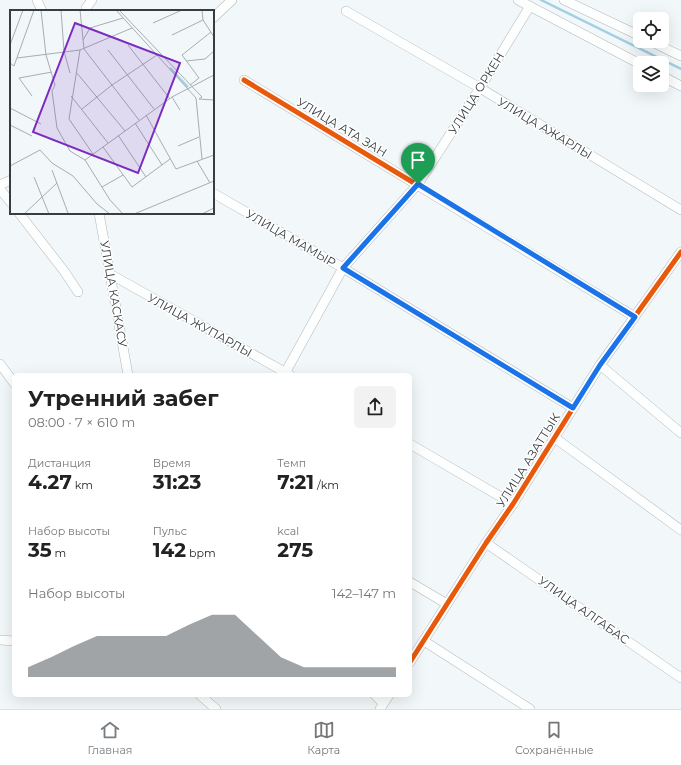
<!DOCTYPE html>
<html lang="ru">
<meta charset="utf-8">
<style>
:root{--surface:#fff;--page:#f2f2f2;--text:#222;--muted:#767676;--line:#e0e0e0;--accent:#787e82}
body{margin:0;font-family:Montserrat,sans-serif;background:var(--page);color:var(--text);height:100vh;display:flex;flex-direction:column;font-size:15px;white-space:nowrap}
*{box-sizing:border-box;margin:0}
p{font-size:13px;color:var(--muted)}
.icon{flex:none;width:22px;height:22px;fill:none;stroke:currentColor;stroke-width:2;stroke-linecap:round;stroke-linejoin:round}
.map{position:relative;flex:1;overflow:hidden}
.side{position:absolute;left:12px;top:373px;width:400px;height:324px;display:flex;flex-direction:column;background:var(--surface);border-radius:6px;box-shadow:0 4px 16px #0002}
.side>*{flex:none}
.fabs{position:absolute;left:633px;top:12px;display:grid;gap:8px}
.fabs a{display:grid;place-items:center;width:36px;height:36px;border-radius:6px;background:var(--surface);box-shadow:0 4px 16px #0002;font-size:20px}
.pin{position:absolute;display:grid;place-items:center;width:34px;height:34px;color:#fff;margin:-41px -17px;border-radius:50% 50% 50% 0;rotate:-45deg;box-shadow:0 0 4px #0007}
.pin .icon{rotate:45deg}
.round{display:grid;place-items:center;flex:none;width:42px;height:42px;border-radius:6px;background:var(--page)}
.overview{display:flex;align-items:center;justify-content:space-between;height:68px;padding:0 16px}
h1{font-size:22px;font-weight:700;line-height:30px}
.metrics{display:grid;grid-template-columns:repeat(3,1fr);gap:6px;height:68px;padding:4px 16px}
.metrics div{display:grid;align-content:center}
.metrics b{font-size:20px;font-weight:700}
.metrics small{font-size:11px;font-weight:400}
.metrics p{font-size:11px}
.chart{height:112px;padding:8px 16px}
.chart p{display:flex;justify-content:space-between}
.chart svg{width:100%;height:72px;margin-top:4px;fill:var(--accent);opacity:.7}
.tabs{display:flex;justify-content:space-around;align-items:center;height:56px;border-top:1px solid var(--line);background:var(--surface);font-size:11px;color:var(--muted)}
.tabs a{display:grid;justify-items:center;gap:2px}
.tabs .active{color:var(--accent)}
.map>svg:first-child{display:block}
</style>
<div class="map">
<svg width="681" height="709" viewBox="0 0 681 709">
<rect width="100%" height="100%" fill="#f2f8fa"/>
<g fill="none" stroke-linecap="round" stroke-linejoin="round">
<polyline stroke="#a2cfe4" stroke-width="2.5" points="541,0 681,69"/>
<g stroke="#b2b8bb" stroke-width="10">
<g id="street">
<polyline points="37,0 42,11"/>
<polyline points="518,0 640,64"/>
<polyline points="564,0 640,36"/>
<polyline points="86,11 86,8 92,0"/>
<polyline points="346,11 480,88 681,210"/>
<polyline points="213,18 232,0"/>
<polyline points="650,41 681,56"/>
<polyline points="662,76 681,86"/>
<polyline points="244,80 635,317"/>
<polyline points="0,185 11,180"/>
<polyline points="0,189 11,203"/>
<polyline points="213,193 343,268 573,408"/>
<polyline points="19,213 64,271 78,292"/>
<polyline points="99,213 128,375"/>
<polyline points="110,274 290,375"/>
<polyline points="0,364 14,383"/>
<polyline points="600,365 681,433"/>
<polyline points="284,375 343,268 418,184 480,88 530,6"/>
<polyline points="555,438 681,530"/>
<polyline points="410,444 513,504"/>
<polyline points="486,543 681,678"/>
<polyline points="410,582 447,604"/>
<polyline points="0,640 14,641"/>
<polyline points="424,641 530,709"/>
<polyline points="410,662 486,543 513,504 600,365 681,252"/>
<polyline points="200,695 216,709"/>
<polyline points="375,695 383,703"/>
<polyline points="380,709 389,695"/>
</g>
</g>
<use href="#street" stroke="#fdfefe" stroke-width="9"/>
<g stroke="#fff" stroke-width="8">
<g id="cycleway">
<polyline points="244,80 635,317"/>
<polyline points="410,662 486,543 513,504 600,365 681,252"/>
</g>
</g>
<use href="#cycleway" stroke="#e8590c" stroke-width="5"/>
</g>
<g fill="none" stroke-linecap="round" stroke-linejoin="round">
<g stroke="#fff" stroke-width="8">
<polygon id="route" points="418,184 635,317 600,365 573,408 343,268"/>
</g>
<use href="#route" stroke="#1a73e8" stroke-width="5"/>
</g>
<g text-anchor="middle" dominant-baseline="central" stroke-width="3" stroke-linejoin="round" paint-order="stroke">
<g font-size="12" fill="#373d41" stroke="#fff">
<text transform="translate(476 93) rotate(-58)">УЛИЦА ОРКЕН</text>
<text transform="translate(342 127) rotate(31)">УЛИЦА АТА ЗАН</text>
<text transform="translate(545 128) rotate(31)">УЛИЦА АЖАРЛЫ</text>
<text transform="translate(291 238) rotate(30)">УЛИЦА МАМЫР</text>
<text transform="translate(114 294) rotate(80)">УЛИЦА КАСКАСУ</text>
<text transform="translate(200 325) rotate(29)">УЛИЦА ЖУПАРЛЫ</text>
<text transform="translate(528 460) rotate(-58)">УЛИЦА АЗАТТЫК</text>
<text transform="translate(584 610) rotate(35)">УЛИЦА АЛГАБАС</text>
</g>
</g>
<g transform="translate(10 10)">
<rect width="204" height="204" fill="#f2f8fa"/>
<path fill="none" stroke="#a2cfe4" stroke-width="2" d="M160,58L178,77"/>
<path fill="none" stroke="#a7adb0" stroke-width="1" d="M31,0L36,45L45,75L42,81L47,118L60,141L75,150L100,190L113,204M51,0L54,41L60,63M70,0L74,39L129,110M106,0L186,88L192,149M109,0L192,87L189,89M192,0L193,10L204,27M143,13L172,0M162,25L193,10M73,30L80,18L113,8M0,35L13,0M118,35L160,89M70,40L59,109L83,144M98,40L144,99M7,48L70,40L122,18M176,51L195,49L204,41M0,53L4,56L24,0M66,62L115,121M180,75L189,68L172,45L201,22M22,86L9,68L42,62M61,86L98,133M162,87L170,100M189,89L204,90M0,98L31,114M72,99L102,75L147,45M136,105L166,159L204,145M125,113L152,155M0,115L22,126M108,125L136,167M168,136L189,127M93,137L122,177L160,149M75,150L162,87L204,65M187,151L200,173M0,156L30,140L42,153L63,166L87,194L100,204M42,160L58,203M24,167L39,204M92,177L113,165M14,204L47,173M124,204L204,171M192,204L204,198"/>
<path fill="#7b2cbf" fill-opacity="0.15" stroke="#7b2cbf" stroke-width="2" d="M65,13L170,53L128,163L23,122Z"/>
<rect width="204" height="204" fill="none" stroke="#373d41" stroke-width="2"/>
</g>
</svg>
<div class="fabs">
<a><svg class="icon" aria-label="locate" viewBox="0 0 24 24"><circle cx="12" cy="12" r="6"/><path d="M12 2v4M12 18v4M2 12h4M18 12h4"/></svg></a>
<a><svg class="icon" aria-label="layers" viewBox="0 0 24 24"><path d="M12 4l9 5-9 5-9-5zM3 14l9 5 9-5"/></svg></a>
</div>
<div class="pin" style="left:418px;top:184px;background:#1e9e55"><svg class="icon" aria-label="arrive" viewBox="0 0 24 24"><path d="M6 21V4h12l-3 4 3 4H6"/></svg></div>
<section class="side">
<div class="overview"><div><h1>Утренний забег</h1><p>08:00 · 7 × 610 m</p></div><a class="round"><svg class="icon" aria-label="share" viewBox="0 0 24 24"><path d="M12 15V3M7 8l5-5 5 5M5 13v7h14v-7"/></svg></a></div>
<div class="metrics">
<div><p>Дистанция</p><b>4.27<small> km</small></b></div>
<div><p>Время</p><b>31:23</b></div>
<div><p>Темп</p><b>7:21<small> /km</small></b></div>
</div>
<div class="metrics">
<div><p>Набор высоты</p><b>35<small> m</small></b></div>
<div><p>Пульс</p><b>142<small> bpm</small></b></div>
<div><p>kcal</p><b>275</b></div>
</div>
<div class="chart"><p><span>Набор высоты</span>142–147 m</p>
<svg viewBox="0 0 160 44" preserveAspectRatio="none"><path d="M0 44V38L10 32L20 25L30 19L40 19L50 19L60 19L70 12L80 6L90 6L100 19L110 32L120 38L130 38L140 38L150 38L160 38V44z"/></svg>
</div>
</section>
</div>
<nav class="tabs">
<a class="active"><svg class="icon" aria-label="home" viewBox="0 0 24 24"><path d="M3 11l9-7 9 7M6 9v11h12V9"/></svg>Главная</a>
<a><svg class="icon" aria-label="map" viewBox="0 0 24 24"><path d="M3 6l6-2 6 2 6-2v14l-6 2-6-2-6 2zM9 4v14M15 6v14"/></svg>Карта</a>
<a><svg class="icon" aria-label="saved" viewBox="0 0 24 24"><path d="M7 4h10v16l-5-4-5 4z"/></svg>Сохранённые</a>
</nav>
